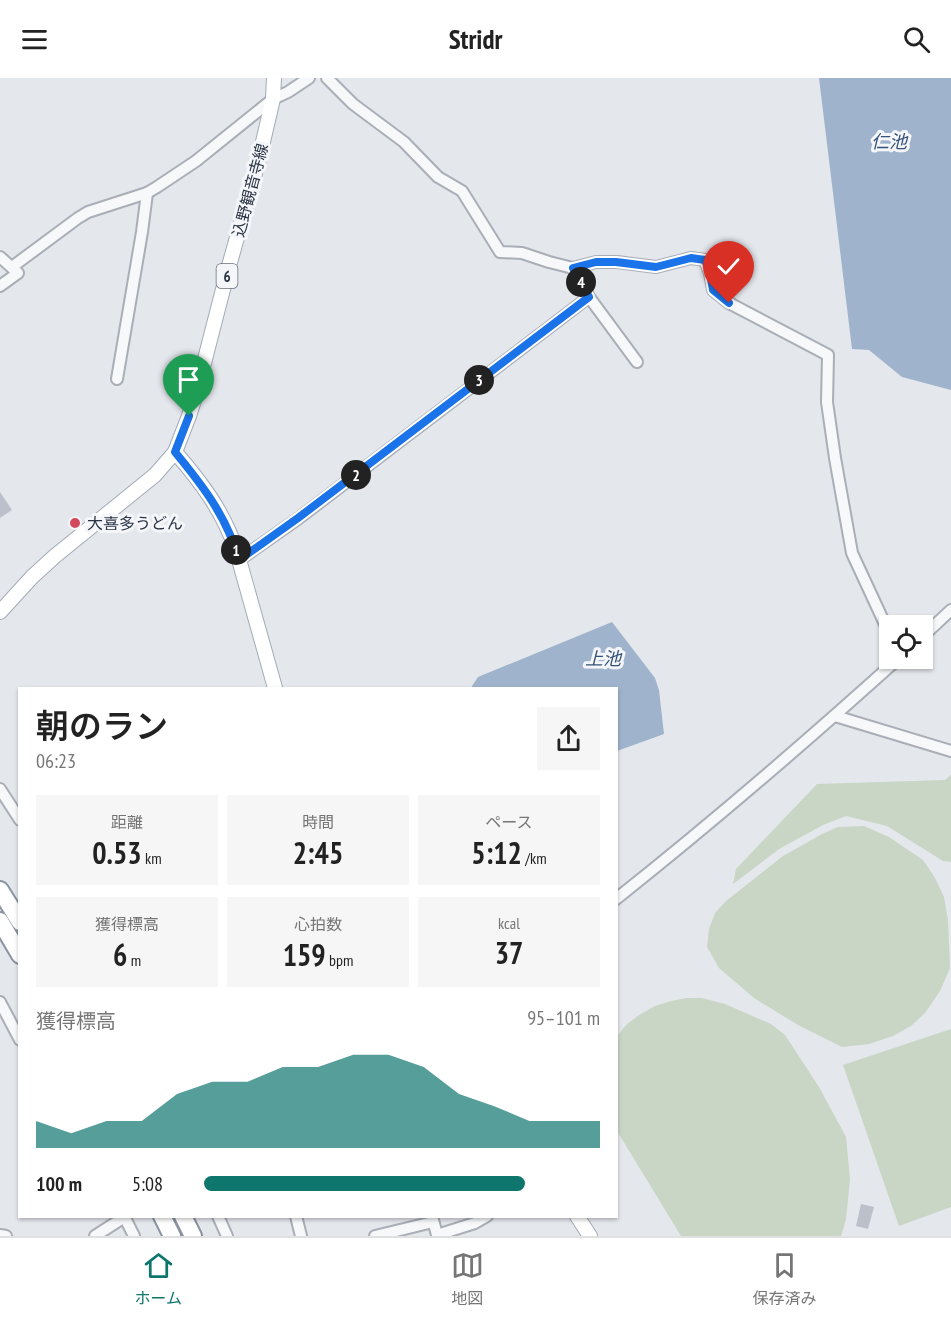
<!DOCTYPE html>
<html lang="ja">
<meta charset="utf-8">
<style>
:root{--surface:#fff;--page:#f6f6f6;--text:#222;--muted:#767676;--line:#e0e0e0;--accent:#0f766e}
body{margin:0;font-family:"PT Sans Narrow","Noto Sans JP",sans-serif;background:var(--page);color:var(--text);height:100vh;display:flex;flex-direction:column;font-size:22px;white-space:nowrap}
*{box-sizing:border-box;margin:0}
p{font-size:20px;color:var(--muted)}
.icon{flex:none;width:33px;height:33px;fill:none;stroke:currentColor;stroke-width:2;stroke-linecap:round;stroke-linejoin:round}
.map{position:relative;flex:1;overflow:hidden}
.drawer{position:absolute;left:18px;top:609px;width:600px;height:531px;display:flex;flex-direction:column;background:var(--surface);border-radius:0px;box-shadow:0 2px 4px #0004}
.drawer>*{flex:none}
.buttons{position:absolute;left:879px;top:537px;display:grid;gap:12px}
.buttons a{display:grid;place-items:center;width:54px;height:54px;border-radius:0px;background:var(--surface);box-shadow:0 2px 4px #0004;font-size:30px}
.pin{position:absolute;display:grid;place-items:center;width:51px;height:51px;color:#fff;margin:-62px -26px;border-radius:50% 50% 50% 0;rotate:-45deg;box-shadow:0 0 6px #0007}
.pin .icon{rotate:45deg}
.km{position:absolute;width:30px;height:30px;margin:-15px;border-radius:50%;background:#222;color:#fff;font-size:16px;line-height:30px;text-align:center}
.round{display:grid;place-items:center;flex:none;width:63px;height:63px;border-radius:0px;background:var(--page)}
.overview{display:flex;align-items:center;justify-content:space-between;height:102px;padding:0 18px}
h1{font-size:33px;font-weight:600;line-height:45px}
.metrics{display:grid;grid-template-columns:repeat(3,1fr);gap:9px;height:102px;padding:6px 18px}
.metrics div{display:grid;align-content:center;border-radius:0px;background:var(--page);text-align:center}
.metrics b{font-size:30px;font-weight:600}
.metrics small{font-size:16px;font-weight:400}
.metrics p{font-size:16px}
.chart{height:168px;padding:12px 18px}
.chart p{display:flex;justify-content:space-between}
.chart svg{width:100%;height:108px;margin-top:6px;fill:var(--accent);opacity:.7}
ul{padding:0 18px;list-style:none;font-size:20px}
li{display:grid;grid-template-columns:96px 72px 1fr;align-items:center;height:45px}
li i{height:15px;border-radius:8px;background:var(--accent)}
header{display:flex;justify-content:space-between;align-items:center;height:78px;padding:0 18px;background:var(--surface);font-size:27px;font-weight:600}
.dock{display:flex;justify-content:space-around;align-items:center;height:84px;border-top:2px solid var(--line);background:var(--surface);font-size:16px;color:var(--muted)}
.dock a{display:grid;justify-items:center;gap:3px}
.dock .selected{color:var(--accent)}
.map>svg:first-child{display:block}
</style>
<header><svg class="icon" aria-label="menu" viewBox="0 0 24 24"><path d="M4 6h16M4 12h16M4 18h16"/></svg>Stridr<svg class="icon" aria-label="search" viewBox="0 0 24 24"><circle cx="10" cy="10" r="6"/><path d="M15 15l6 6"/></svg></header>
<div class="map">
<svg width="951" height="1158" viewBox="0 0 951 1158">
<rect width="100%" height="100%" fill="#e4e7ec"/>
<g fill="#c9d6c5">
<polygon points="951,697 951,784 943,783 887,748 846,738 823,747 779,771 733,806 736,791 817,706 945,702"/>
<polygon points="864,748 889,759 923,782 935,800 944,819 948,842 950,890 940,913 925,935 911,948 893,958 869,966 842,969 798,947 754,920 719,890 707,869 709,851 715,835 726,823 783,778 822,756 838,749"/>
<polygon points="687,920 702,920 725,926 771,946 785,957 819,1009 846,1059 850,1101 846,1142 841,1158 681,1158 617,1053 616,960 626,947 639,937 655,928 671,923"/>
<polygon points="951,951 951,1129 899,1148 843,987"/>
</g>
<g fill="#9fb4cc">
<polygon points="819,0 951,0 951,312 902,299 869,272 852,271"/>
<polygon points="612,544 655,600 659,612 664,656 617,673 616,610 472,610 472,608 478,599"/>
</g>
<g fill="#bbc0ca">
<polygon points="0,414 12,432 0,440"/>
<polygon points="861,1126 874,1129 868,1151 856,1148"/>
</g>
<g fill="none" stroke-linecap="round" stroke-linejoin="round">
<g stroke="#a9aeb7" stroke-width="14">
<g id="minor">
<polyline points="327,0 353,26 404,64 438,99 462,113 500,174 522,175 549,184 573,190 596,184 617,184 656,189 691,180 705,182 710,195 713,212 729,225 828,277 827,324 835,380 852,475 890,557"/>
<polyline points="0,179 18,195 0,208"/>
<polyline points="12,189 78,140 88,134 147,115 157,109 196,83 273,21 288,14 309,0"/>
<polyline points="573,190 589,219 637,284"/>
<polyline points="117,301 142,154 147,115"/>
<polyline points="239,482 299,440 589,219"/>
<polyline points="922,559 951,532"/>
<polyline points="835,638 951,673"/>
<polyline points="0,711 20,742"/>
<path d="M616,821C713,744 807,663 899,580"/>
<polyline points="0,924 20,962"/>
<polyline points="124,1138 134,1158"/>
<polyline points="218,1138 227,1158"/>
<polyline points="296,1138 301,1158"/>
<polyline points="432,1138 437,1157 475,1145 487,1138"/>
<polyline points="0,1157 6,1158"/>
<polyline points="95,1158 126,1138"/>
<polyline points="375,1158 433,1144"/>
</g>
</g>
<g stroke="#a3abb8" stroke-width="16">
<g id="major">
<path d="M175,374C202,405 222,432 236,471L275,610"/>
<polyline points="0,534 32,499 55,478 155,397 175,374 189,338 196,316 229,188 259,81 273,21 274,0"/>
<polyline points="577,1138 590,1158"/>
</g>
</g>
<g stroke="#8b94a3" stroke-width="20">
<g id="highway">
<polyline points="0,812 20,844"/>
<polyline points="0,843 20,877"/>
<polyline points="162,1138 172,1158"/>
<polyline points="183,1138 193,1158"/>
</g>
</g>
<use href="#minor" stroke="#f7f8fa" stroke-width="10"/>
<use href="#major" stroke="#fff" stroke-width="14"/>
<use href="#highway" stroke="#fff" stroke-width="16"/>
</g>
<g fill="none" stroke-linecap="round" stroke-linejoin="round">
<g stroke="#fff" stroke-width="12">
<path id="route" d="M189,338L175,374C203,408 227,439 239,482L298,440L589,219L573,190L596,184H616L656,189L691,180L705,182L710,195L713,212L729,225"/>
</g>
<use href="#route" stroke="#1a73e8" stroke-width="8"/>
</g>
<circle fill="#d1495b" stroke="#f4f6f9" stroke-width="2" cx="75" cy="445" r="6"/>
<g text-anchor="middle" dominant-baseline="central" stroke-width="6" stroke-linejoin="round" paint-order="stroke">
<rect fill="#f4f6f9" stroke="#676e7b" stroke-width="1.5" x="216.5" y="186" width="21" height="24" rx="4.5"/>
<g font-size="15" font-weight="bold" fill="#2b3445">
<text x="227" y="198">6</text>
</g>
<g font-size="16" fill="#2b3445" stroke="#f4f6f9">
<text transform="translate(250 112) rotate(-75)">込野観音寺線</text>
</g>
<g font-size="16" fill="#2b3445" stroke="#f4f6f9" text-anchor="start">
<text x="87" y="445">大喜多うどん</text>
</g>
<g font-size="18" font-style="italic" fill="#34527a" stroke="#f4f6f9">
<text x="889" y="63">仁池</text>
<text x="603" y="580">上池</text>
</g>
</g>
</svg>
<div class="buttons">
<a><svg class="icon" aria-label="locate" viewBox="0 0 24 24"><circle cx="12" cy="12" r="6"/><path d="M12 2v4M12 18v4M2 12h4M18 12h4"/></svg></a>
</div>
<div class="pin" style="left:189px;top:338px;background:#1e9e55"><svg class="icon" aria-label="arrive" viewBox="0 0 24 24"><path d="M6 21V4h12l-3 4 3 4H6"/></svg></div>
<div class="pin" style="left:729px;top:225px;background:#d93025"><svg class="icon" aria-label="check" viewBox="0 0 24 24"><path d="M5 12l5 5 9-10"/></svg></div>
<b class="km" style="left:236px;top:472px">1</b>
<b class="km" style="left:356px;top:397px">2</b>
<b class="km" style="left:479px;top:302px">3</b>
<b class="km" style="left:581px;top:204px">4</b>
<section class="drawer">
<div class="overview"><div><h1>朝のラン</h1><p>06:23</p></div><a class="round"><svg class="icon" aria-label="share" viewBox="0 0 24 24"><path d="M12 15V3M7 8l5-5 5 5M5 13v7h14v-7"/></svg></a></div>
<div class="metrics">
<div><p>距離</p><b>0.53<small> km</small></b></div>
<div><p>時間</p><b>2:45</b></div>
<div><p>ペース</p><b>5:12<small> /km</small></b></div>
</div>
<div class="metrics">
<div><p>獲得標高</p><b>6<small> m</small></b></div>
<div><p>心拍数</p><b>159<small> bpm</small></b></div>
<div><p>kcal</p><b>37</b></div>
</div>
<div class="chart"><p><span>獲得標高</span>95–101 m</p>
<svg viewBox="0 0 160 44" preserveAspectRatio="none"><path d="M0 44V33L10 38L20 33L30 33L40 22L50 17L60 17L70 11L80 11L90 6L100 6L110 11L120 22L130 27L140 33L150 33L160 33V44z"/></svg>
</div>
<ul>
<li><b>100 m</b>5:08<i style="width:81%"></i></li>
</ul>
</section>
</div>
<nav class="dock">
<a class="selected"><svg class="icon" aria-label="home" viewBox="0 0 24 24"><path d="M3 11l9-7 9 7M6 9v11h12V9"/></svg>ホーム</a>
<a><svg class="icon" aria-label="map" viewBox="0 0 24 24"><path d="M3 6l6-2 6 2 6-2v14l-6 2-6-2-6 2zM9 4v14M15 6v14"/></svg>地図</a>
<a><svg class="icon" aria-label="saved" viewBox="0 0 24 24"><path d="M7 4h10v16l-5-4-5 4z"/></svg>保存済み</a>
</nav>
